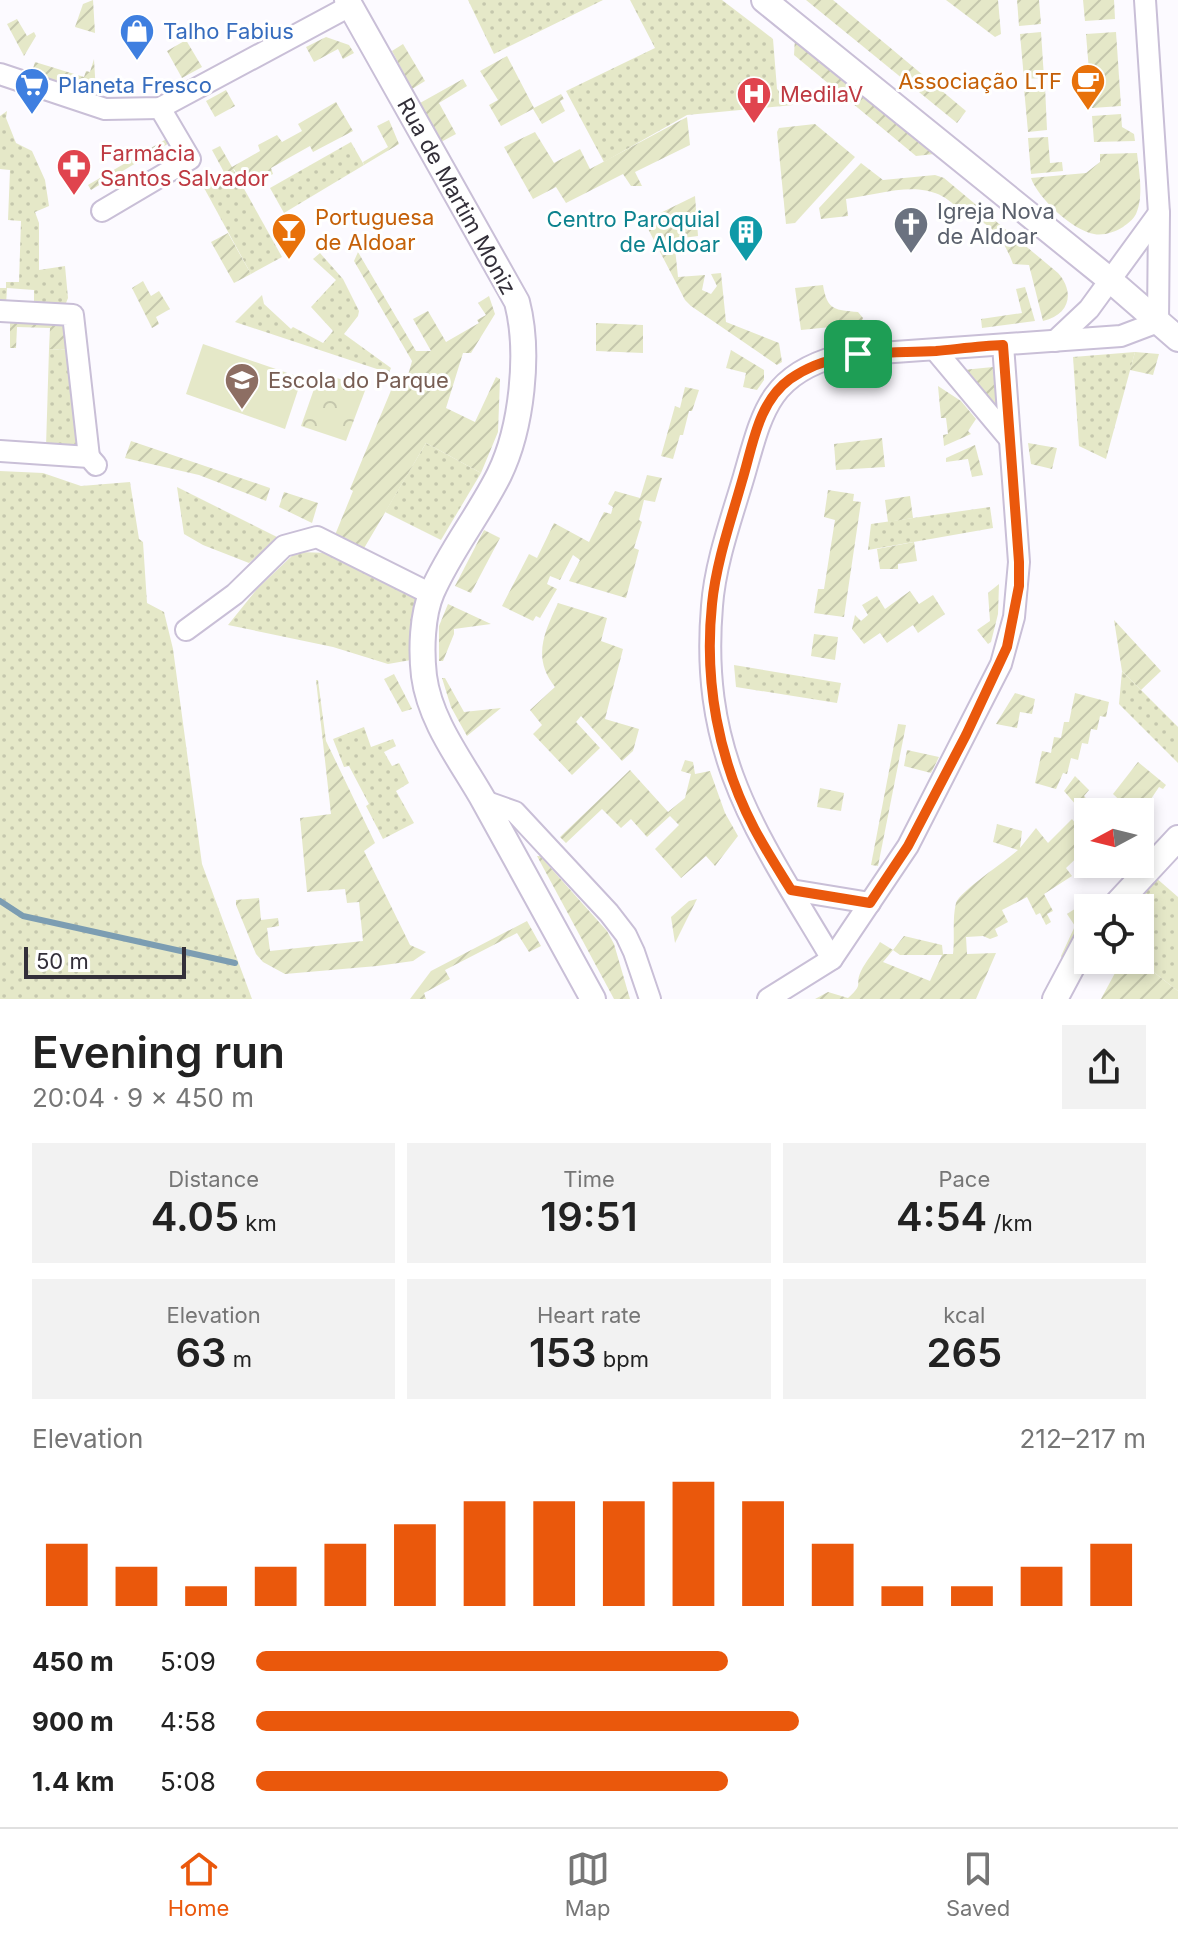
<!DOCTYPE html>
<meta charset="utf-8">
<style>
:root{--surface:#fff;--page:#f2f2f2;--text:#222;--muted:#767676;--line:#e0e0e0;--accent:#ea580c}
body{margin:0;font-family:Inter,sans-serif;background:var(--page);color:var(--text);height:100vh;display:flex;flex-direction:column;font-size:30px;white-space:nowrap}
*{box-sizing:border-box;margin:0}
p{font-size:26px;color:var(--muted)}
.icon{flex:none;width:44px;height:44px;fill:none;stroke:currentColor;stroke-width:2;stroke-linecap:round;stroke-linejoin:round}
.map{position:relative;height:999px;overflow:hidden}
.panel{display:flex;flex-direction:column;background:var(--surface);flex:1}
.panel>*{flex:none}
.needle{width:52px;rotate:263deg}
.tools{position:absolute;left:1074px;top:798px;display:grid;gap:16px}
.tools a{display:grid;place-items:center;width:80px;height:80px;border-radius:0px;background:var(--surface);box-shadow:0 4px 12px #0003;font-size:40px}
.scale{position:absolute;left:24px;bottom:20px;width:162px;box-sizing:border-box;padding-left:8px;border:4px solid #332f39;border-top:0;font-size:22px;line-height:28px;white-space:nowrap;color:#332f39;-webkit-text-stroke:6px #fff;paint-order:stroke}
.pin{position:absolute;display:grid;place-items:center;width:68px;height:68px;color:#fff;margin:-34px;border-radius:16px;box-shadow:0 4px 12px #0006}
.round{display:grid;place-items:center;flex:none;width:84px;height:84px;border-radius:0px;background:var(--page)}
.overview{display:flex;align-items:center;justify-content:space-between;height:136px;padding:0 32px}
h1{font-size:44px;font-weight:600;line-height:60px}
.metrics{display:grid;grid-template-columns:repeat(3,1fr);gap:12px;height:136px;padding:8px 32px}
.metrics div{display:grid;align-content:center;border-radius:0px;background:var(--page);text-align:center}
.metrics b{font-size:40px;font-weight:600}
.metrics small{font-size:22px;font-weight:400}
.metrics p{font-size:22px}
.chart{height:224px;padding:16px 32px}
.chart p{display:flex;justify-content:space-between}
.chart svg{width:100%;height:144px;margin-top:8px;stroke:var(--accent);stroke-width:6}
ul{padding:0 32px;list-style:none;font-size:26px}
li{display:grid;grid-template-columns:128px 96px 1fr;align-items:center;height:60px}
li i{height:20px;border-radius:10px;background:var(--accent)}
.tabs{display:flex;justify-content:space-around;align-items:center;height:112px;border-top:2px solid var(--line);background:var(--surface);font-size:22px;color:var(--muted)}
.tabs a{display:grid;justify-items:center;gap:4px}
.tabs .current{color:var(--accent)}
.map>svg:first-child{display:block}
</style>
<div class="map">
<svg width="1178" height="999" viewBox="0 0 1178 999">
<defs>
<pattern id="grass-dots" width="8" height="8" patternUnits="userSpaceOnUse" patternTransform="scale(2)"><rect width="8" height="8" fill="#e5e8c8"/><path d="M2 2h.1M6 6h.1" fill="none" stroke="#c5c7ad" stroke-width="1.8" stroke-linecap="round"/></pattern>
<pattern id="park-crowns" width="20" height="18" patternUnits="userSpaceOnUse" patternTransform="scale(2)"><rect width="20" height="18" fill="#e5e8c8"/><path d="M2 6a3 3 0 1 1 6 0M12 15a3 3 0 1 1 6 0" fill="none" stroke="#c5c7ad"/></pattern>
<pattern id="garden-furrows" width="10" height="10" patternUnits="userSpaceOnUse" patternTransform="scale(2)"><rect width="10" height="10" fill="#e5e8c8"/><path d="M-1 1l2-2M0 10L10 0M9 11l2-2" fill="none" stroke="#c5c7ad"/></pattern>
</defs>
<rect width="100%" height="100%" fill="#fcfaff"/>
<g fill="url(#grass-dots)">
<polygon points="468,0 603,0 494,54"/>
<polygon points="630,0 722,0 773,39 777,89 793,105 687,115 604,162 566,91 655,48"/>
<polygon points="7,111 6,118 16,143 32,151 45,180 49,206 35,212 39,223 39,270 65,266 68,298 64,308 34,307 34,290 7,288 6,305 0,305 0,288 6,288 6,282 19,282 21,221 8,220 10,170 0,169 0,116"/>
<polygon points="351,142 364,165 284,213 270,188"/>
<polygon points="233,169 282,257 251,274 203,186"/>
<polygon points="320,253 343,279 359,311 358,316 344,334 391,368 389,373 235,322 262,295 264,304 291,329 293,327 323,343 333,331 311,307 336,280 313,259"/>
<polygon points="49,349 72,350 80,449 46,447"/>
<polygon points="1135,352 1106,459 1079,446 1073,357"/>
<polygon points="426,443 481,473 441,540 385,512"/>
<polygon points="0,471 43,473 81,486 130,482 139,539 143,542 147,603 164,612 173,649 202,864 252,999 0,999"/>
<polygon points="177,487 279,538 249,563 203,545 184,534"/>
<polygon points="990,507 993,528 868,550 871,524"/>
<polygon points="296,552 332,553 410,593 416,598 417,606 411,660 388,664 333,647 228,625 257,589"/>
<polygon points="734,665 841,683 837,703 736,687"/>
<polygon points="1122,671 1178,727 1178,763 1119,704"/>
<polygon points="364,727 371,747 393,739 396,746 384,752 392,766 399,763 409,783 396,791 414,823 383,839 366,806 369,804 349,766 344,767 333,739"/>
<polygon points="1155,877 1178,897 1178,991 1138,960 1140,960 1140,908 1125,908"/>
</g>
<polygon fill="url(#park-crowns)" points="320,372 366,388 346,441 301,426"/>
<g fill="url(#garden-furrows)" fill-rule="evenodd">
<polygon points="93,0 95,33 75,27 83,4"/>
<polygon points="806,0 833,0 966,111 957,123"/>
<polygon points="946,0 998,0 1001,34 995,37"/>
<polygon points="1017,0 1039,0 1041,24 1019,26"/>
<polygon points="1083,0 1114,0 1115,19 1085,21"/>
<polygon points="17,19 27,36 34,32 36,36 24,56 7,24"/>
<polygon points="1041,32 1044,78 1024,79 1020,34"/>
<polygon points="1116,32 1121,106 1092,108 1086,34"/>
<polygon points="326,37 349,45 354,53 343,59 338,49 314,62 306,47"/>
<polygon points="795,38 934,154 916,156 794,55"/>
<polygon points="186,40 202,67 182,78 167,51"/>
<polygon points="403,44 425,81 412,89 392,51"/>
<polygon points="507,56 534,108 561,94 564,99 560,101 565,111 542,124 533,109 501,126 489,105 498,100 480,71"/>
<polygon points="94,59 96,93 82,91 31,75 35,62 84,77 86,71 90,72"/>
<polygon points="463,79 467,86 439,103 456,134 441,142 420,103"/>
<polygon points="1045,86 1047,130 1028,132 1024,88"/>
<polygon points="226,90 235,106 215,117 206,101"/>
<polygon points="336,102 353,131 313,152 310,146 271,168 273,174 245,189 234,169 225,174 212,150 220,146 232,167 260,151 258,145 277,135 282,142 302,131 298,124"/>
<polygon points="1121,114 1122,127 1134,134 1135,141 1094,142 1092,116"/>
<polygon points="687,117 690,145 635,172 642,186 631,186 623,174 566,203 556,187 533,199 504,147 535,132 554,163 580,149 590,169"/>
<polygon points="389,120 399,144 364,165 363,162 388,147 377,126"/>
<polygon points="815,124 855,157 795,223 786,224 777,132 779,128"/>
<polygon points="1048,137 1050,163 1062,162 1063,171 1031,174 1028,138"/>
<polygon points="168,138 171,142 91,190 88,185"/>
<path d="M1137,153C1139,172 1144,196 1136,214C1133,220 1128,223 1123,227C1115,232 1103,236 1094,234C1072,230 1038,198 1031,178L1086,173L1100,162V154Z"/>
<path d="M861,163L883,180L935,175L944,178L1058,273C1075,292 1070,315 1043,321L1029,265L1013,264C1004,239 990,220 963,215C933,174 890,193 846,199L848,216L821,219L819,208Z"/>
<polygon points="695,196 698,236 674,239 678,277 705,275 702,290 711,294 717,286 711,274 721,273 726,322 779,343 782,362 777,365 691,306 685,300 644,221"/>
<polygon points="228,233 251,274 234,283 211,242"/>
<polygon points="358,252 416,351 431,351 413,319 428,311 446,342 479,323 477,320 486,315 478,303 489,296 495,314 471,353 463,353 446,408 475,422 496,377 500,379 498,432 481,473 426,443 363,550 335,535 353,491 350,489 397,376 407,379 412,361 354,261"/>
<polygon points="143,281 151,296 159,291 170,309 156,317 159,324 152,328 132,288"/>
<path d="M823,285C827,311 836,310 858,312L863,318L861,324L801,330L795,288Z"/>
<polygon points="1025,287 1035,321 982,328 981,319 1022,313 1016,289"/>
<polygon points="10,320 62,322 69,330 72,350 49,349 50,328 17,327 16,348 10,348"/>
<polygon points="596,323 643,325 643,353 596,351"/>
<polygon points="731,350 764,370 764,380 757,390 743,387 746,373 726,368"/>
<polygon points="1135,352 1159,354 1153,375 1130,370"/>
<polygon points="993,367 997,414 963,370"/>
<polygon points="938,386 961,401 976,419 968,431 971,434 944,446 943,435 948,434 946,418 941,418"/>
<polygon points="685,387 699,390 692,411 689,411 683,435 680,435 673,459 661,456 675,406 680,408"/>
<polygon points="882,438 885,467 836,470 834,444"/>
<polygon points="131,441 270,488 266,501 199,475 125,458"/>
<polygon points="1028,443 1057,448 1052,469 1031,464"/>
<polygon points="975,445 983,475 972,477 968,459 946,462 946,458"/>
<polygon points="647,475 662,478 655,502 644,500 639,520 642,522 634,548 639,550 626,598 569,581 580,560 573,555 560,580 550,576 547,584 557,589 540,618 536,616 533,621 502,606 529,554 537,558 554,523 589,542 604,512 611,514 613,507 608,504 615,491 640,498"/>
<polygon points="828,490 854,494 853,501 861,502 844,617 814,613 818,589 824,589 835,520 824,517"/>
<polygon points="284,492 318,503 312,523 279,507"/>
<polygon points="910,496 913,518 888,522 885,500"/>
<polygon points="484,530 500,538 471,593 455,586"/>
<polygon points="914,542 917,561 898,564 898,569 880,569 877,549"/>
<polygon points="999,584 998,614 991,642 988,644 977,630 990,621 988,593"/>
<polygon points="910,591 919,604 933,595 945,614 918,633 913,625 887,643 880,633 864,644 852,629 855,615 861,621 868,615 862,605 877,596 885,609"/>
<path d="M558,603L607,618L601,641L623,649L605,719L639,729L633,751L622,761L581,716L576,722L600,748L572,775L533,734L542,725L530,710L555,687C532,658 544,633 558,603Z"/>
<polygon points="448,604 491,624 454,629 454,634 443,661 439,661 439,626"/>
<polygon points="1114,620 1161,671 1141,690 1122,671"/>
<polygon points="814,634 838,637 835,660 811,656"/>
<polygon points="394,674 412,709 402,712 384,679"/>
<polygon points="442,678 445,678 464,712 501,708 467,736 451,707"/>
<polygon points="316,680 318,680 326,741 375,843 364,851 410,945 426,952 413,961 377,966 285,974 263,962 256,954 236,905 236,900 259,898 261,920 278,918 279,926 267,928 270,951 363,941 359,902 347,903 345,889 307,892 300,818 331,814"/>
<polygon points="1015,693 1035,699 1032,714 1020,712 1017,728 996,724"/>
<polygon points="1075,693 1109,702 1106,717 1100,716 1097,730 1091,729 1088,744 1082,743 1078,760 1071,758 1067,774 1063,773 1056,789 1035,783 1042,751 1051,753 1054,737 1061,738 1064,722 1069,722"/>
<polygon points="898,724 906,725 878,866 871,865"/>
<polygon points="907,750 939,757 931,773 904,766"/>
<polygon points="685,760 693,762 695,774 710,771 725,813 738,836 715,866 706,856 681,878 655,849 679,825 670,816 647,837 631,819 621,828 602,809 566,843 560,837 630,770 668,812 685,798 691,774 681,771"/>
<polygon points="1138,762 1166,785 1163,789 1159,787 1145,808 1149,810 1141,821 1140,812 1132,812 1113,794"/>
<polygon points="1075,776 1089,790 1084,796 1098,812 1088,812 1088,819 1064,791"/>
<polygon points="820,788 844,793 841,811 817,807"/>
<path d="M1072,819L1088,839V847L1066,868L1072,876L1044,894L1053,911L1047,914L1051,922L1046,925L1040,913L1036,915L1027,897L1002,910L1008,922L995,929L998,936L990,939L983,936L966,937L967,954L996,953L976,999H815L828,992L848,998C865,983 854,986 861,971C866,961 874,952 880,942L893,950L904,936L942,945L943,954H953C955,938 952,919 956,903C959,892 1006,861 1018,850L993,842L997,824L1022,831L1020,848L1036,828L1048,843ZM893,950L900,955H942L930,981L883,962Z"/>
<polygon points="537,856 540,856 607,931 614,944 630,999 614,999"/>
<polygon points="697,899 675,943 671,917 689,901"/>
<polygon points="1087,901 1092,908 1088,908 1088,921 1076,936 1064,962 1061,956 1075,926 1067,914"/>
<polygon points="527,921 541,946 529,952 517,933 445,970 450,979 424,993 426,999 410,999 431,971"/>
<polygon points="1122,960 1138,960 1178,991 1178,999 1101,999"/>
</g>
<polygon fill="#e5e8c8" points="203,344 302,378 285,429 186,394"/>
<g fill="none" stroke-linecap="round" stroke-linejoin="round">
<polyline stroke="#7c9db2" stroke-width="6" points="0,901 23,916 235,963"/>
<g stroke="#c9bfd7" stroke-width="24">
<g id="minor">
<polyline points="0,74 105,109 160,108 350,6"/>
<polyline points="102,211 190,159 160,108"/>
<polyline points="0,311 73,315 89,457"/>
<polyline points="1055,341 1089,309 1159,213"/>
<polyline points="936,351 1008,437"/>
<polyline points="0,451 89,457 96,465"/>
<polyline points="186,630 235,594 284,546 317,537 431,594"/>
<polyline points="484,801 515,812 609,913 626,935 634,952 650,999"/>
<polyline points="791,890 870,903"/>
<path d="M832,959C759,836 699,758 712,606C715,563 732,517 744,476C762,414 768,375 838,356L1121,336L1158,322L1159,213L1145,0"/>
<polyline points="768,999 832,959 908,846 1001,664 1014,617 1019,562 1003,345"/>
</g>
</g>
<g stroke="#c9bfd7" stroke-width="28">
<g id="tertiary">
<path d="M347,0L517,302C530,352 522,428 499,475C479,515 450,551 432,592C422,615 421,650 424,676C430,722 462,762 484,801C521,867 557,933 593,999"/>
<polyline points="764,0 1110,280 1178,339"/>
<polyline points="1113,908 1178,838"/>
<polyline points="1055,999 1088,937"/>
</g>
</g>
<use href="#minor" stroke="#fff" stroke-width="20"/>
<use href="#tertiary" stroke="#fff" stroke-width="24"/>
</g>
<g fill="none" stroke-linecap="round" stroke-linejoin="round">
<g stroke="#fff" stroke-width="16">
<path id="route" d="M1003,345L1019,562V586L1007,647L966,735L908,846L870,903L791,890C778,869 765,849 754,828C718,759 704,681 712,604C716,563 731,520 742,481C753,445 758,402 790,379C834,348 885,354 936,351C958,349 980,346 1003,345Z"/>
</g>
<use href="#route" stroke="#ea580c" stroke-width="10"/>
</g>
<defs>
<g id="shop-pin" transform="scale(1.8)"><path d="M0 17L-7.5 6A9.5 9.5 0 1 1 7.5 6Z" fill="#3f7fe0" stroke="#fff"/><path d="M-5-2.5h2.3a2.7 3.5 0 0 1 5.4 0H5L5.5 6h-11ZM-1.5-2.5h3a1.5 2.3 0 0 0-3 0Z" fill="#fff"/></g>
<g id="cafe-pin" transform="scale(1.8)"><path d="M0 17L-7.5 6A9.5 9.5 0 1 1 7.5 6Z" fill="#e8710a" stroke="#fff"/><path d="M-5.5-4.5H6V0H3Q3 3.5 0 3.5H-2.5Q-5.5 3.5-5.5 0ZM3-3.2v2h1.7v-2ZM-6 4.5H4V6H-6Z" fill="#fff"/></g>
<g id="supermarket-pin" transform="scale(1.8)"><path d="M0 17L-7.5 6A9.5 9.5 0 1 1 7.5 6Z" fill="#3f7fe0" stroke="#fff"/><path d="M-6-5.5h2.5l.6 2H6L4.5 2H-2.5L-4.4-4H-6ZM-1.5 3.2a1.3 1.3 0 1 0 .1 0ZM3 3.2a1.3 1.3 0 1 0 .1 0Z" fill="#fff"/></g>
<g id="hospital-pin" transform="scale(1.8)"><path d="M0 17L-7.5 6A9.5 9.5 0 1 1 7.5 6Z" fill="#e0444e" stroke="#fff"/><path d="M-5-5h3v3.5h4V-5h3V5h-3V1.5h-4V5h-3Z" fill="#fff"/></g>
<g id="pharmacy-pin" transform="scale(1.8)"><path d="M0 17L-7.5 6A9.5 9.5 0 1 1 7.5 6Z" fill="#e0444e" stroke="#fff"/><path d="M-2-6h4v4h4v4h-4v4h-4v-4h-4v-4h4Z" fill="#fff"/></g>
<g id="church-pin" transform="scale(1.8)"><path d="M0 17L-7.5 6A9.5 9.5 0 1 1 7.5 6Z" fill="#6b7280" stroke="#fff"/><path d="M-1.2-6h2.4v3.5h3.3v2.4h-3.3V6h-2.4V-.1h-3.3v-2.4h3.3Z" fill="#fff"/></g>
<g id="bar-pin" transform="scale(1.8)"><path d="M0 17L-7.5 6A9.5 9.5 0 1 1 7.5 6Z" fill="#e8710a" stroke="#fff"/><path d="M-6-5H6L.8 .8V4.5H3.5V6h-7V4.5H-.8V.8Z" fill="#fff"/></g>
<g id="building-pin" transform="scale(1.8)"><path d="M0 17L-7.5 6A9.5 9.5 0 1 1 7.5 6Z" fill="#0f9aa8" stroke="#fff"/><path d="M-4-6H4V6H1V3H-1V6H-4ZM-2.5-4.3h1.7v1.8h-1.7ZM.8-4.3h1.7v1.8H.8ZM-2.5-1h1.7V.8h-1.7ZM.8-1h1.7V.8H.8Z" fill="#fff"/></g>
<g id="school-pin" transform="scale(1.8)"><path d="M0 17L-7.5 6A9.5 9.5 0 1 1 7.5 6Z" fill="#8d6e63" stroke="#fff"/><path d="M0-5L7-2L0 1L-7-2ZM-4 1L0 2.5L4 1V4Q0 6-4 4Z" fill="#fff"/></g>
</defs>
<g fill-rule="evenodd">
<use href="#shop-pin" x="137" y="31"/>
<use href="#cafe-pin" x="1088" y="81"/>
<use href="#supermarket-pin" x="32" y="85"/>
<use href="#hospital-pin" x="754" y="94"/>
<use href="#pharmacy-pin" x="74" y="166"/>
<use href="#church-pin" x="911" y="224"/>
<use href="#bar-pin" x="289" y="230"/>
<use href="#building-pin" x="746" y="232"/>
<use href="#school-pin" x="242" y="380"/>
</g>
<g text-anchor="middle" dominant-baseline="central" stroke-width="6" stroke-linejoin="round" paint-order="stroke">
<g font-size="22" fill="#366cbe" stroke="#fff" text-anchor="start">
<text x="163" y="31">Talho Fabius</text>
<text x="58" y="85">Planeta Fresco</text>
</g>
<g font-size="22" fill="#c56008" stroke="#fff" text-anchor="end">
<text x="1062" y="81">Associação LTF</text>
<text x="315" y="217" text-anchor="start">Portuguesa<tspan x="315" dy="25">de Aldoar</tspan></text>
</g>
<g font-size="22" fill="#be3a42" stroke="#fff" text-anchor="start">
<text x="780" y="94">MedilaV</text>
<text x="100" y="153">Farmácia<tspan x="100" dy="25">Santos Salvador</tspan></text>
</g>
<g font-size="22" fill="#332f39" stroke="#fff">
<text transform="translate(457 196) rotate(61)">Rua de Martim Moniz</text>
</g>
<g font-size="22" fill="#5b616d" stroke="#fff" text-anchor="start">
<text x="937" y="211">Igreja Nova<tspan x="937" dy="25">de Aldoar</tspan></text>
</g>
<g font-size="22" fill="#0d838f" stroke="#fff" text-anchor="end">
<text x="720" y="219">Centro Paroquial<tspan x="720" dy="25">de Aldoar</tspan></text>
</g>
<g font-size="22" fill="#785e54" stroke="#fff" text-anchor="start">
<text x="268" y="380">Escola do Parque</text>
</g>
</g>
</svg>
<div class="tools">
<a><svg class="needle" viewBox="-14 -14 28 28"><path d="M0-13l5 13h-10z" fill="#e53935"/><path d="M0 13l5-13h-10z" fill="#767676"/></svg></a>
<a><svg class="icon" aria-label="locate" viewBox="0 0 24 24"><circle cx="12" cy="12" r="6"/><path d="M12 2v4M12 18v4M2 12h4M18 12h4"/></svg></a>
</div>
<div class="scale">50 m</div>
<div class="pin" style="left:858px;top:354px;background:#1e9e55"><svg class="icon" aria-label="arrive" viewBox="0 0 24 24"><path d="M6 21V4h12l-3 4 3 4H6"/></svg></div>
</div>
<section class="panel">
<div class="overview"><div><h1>Evening run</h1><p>20:04 · 9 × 450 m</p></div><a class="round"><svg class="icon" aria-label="share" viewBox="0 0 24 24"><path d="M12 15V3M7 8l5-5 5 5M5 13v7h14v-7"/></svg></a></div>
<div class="metrics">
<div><p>Distance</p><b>4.05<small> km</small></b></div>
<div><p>Time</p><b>19:51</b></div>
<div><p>Pace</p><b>4:54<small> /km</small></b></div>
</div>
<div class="metrics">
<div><p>Elevation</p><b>63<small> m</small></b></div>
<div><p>Heart rate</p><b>153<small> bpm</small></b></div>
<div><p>kcal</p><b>265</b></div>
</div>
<div class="chart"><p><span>Elevation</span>212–217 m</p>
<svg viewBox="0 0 160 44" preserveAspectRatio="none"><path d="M5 44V25M15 44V32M25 44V38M35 44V32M45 44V25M55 44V19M65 44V12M75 44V12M85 44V12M95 44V6M105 44V12M115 44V25M125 44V38M135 44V38M145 44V32M155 44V25"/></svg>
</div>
<ul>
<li><b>450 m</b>5:09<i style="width:53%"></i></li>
<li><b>900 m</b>4:58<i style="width:61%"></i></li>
<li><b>1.4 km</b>5:08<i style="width:53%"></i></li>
</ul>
</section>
<nav class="tabs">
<a class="current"><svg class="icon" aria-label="home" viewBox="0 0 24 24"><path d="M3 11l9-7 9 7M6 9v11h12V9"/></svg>Home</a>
<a><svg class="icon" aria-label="map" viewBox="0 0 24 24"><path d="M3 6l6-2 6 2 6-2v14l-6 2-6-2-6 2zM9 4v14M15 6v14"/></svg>Map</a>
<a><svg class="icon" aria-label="saved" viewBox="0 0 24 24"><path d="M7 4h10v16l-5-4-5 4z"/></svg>Saved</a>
</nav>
